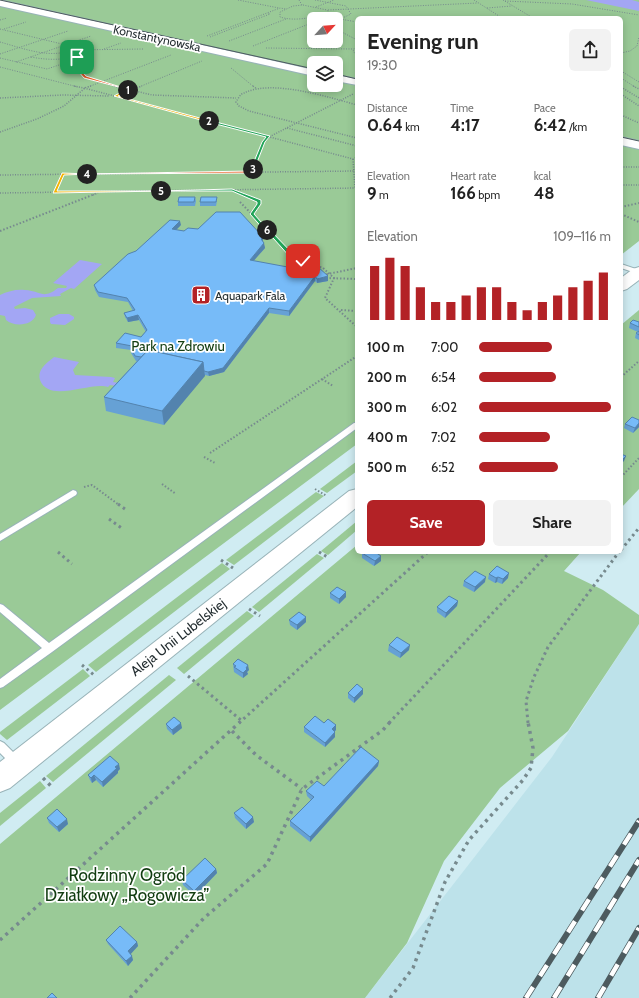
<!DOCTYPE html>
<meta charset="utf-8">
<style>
:root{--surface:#fff;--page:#f2f2f2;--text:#222;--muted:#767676;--accent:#b32226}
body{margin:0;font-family:Cabin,sans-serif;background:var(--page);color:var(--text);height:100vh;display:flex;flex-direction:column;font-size:15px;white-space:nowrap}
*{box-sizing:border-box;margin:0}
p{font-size:13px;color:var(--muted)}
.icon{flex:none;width:22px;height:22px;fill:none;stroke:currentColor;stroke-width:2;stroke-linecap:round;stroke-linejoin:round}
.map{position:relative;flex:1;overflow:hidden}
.sheet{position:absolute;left:355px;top:16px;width:268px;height:538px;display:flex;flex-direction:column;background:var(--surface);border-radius:6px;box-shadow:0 2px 10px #0003}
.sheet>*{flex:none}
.needle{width:26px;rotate:64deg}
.buttons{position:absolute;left:307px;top:12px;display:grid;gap:8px}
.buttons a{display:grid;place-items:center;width:36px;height:36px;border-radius:6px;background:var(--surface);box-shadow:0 2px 10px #0003;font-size:20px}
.pin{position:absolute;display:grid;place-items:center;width:34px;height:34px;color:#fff;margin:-17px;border-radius:8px;box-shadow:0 2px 6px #0006}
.km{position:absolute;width:20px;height:20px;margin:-10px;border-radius:50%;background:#222;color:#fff;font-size:11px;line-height:20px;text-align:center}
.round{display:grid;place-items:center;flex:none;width:42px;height:42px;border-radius:6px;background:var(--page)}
.summary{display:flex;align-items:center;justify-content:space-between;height:68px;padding:0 12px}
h1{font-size:22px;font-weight:800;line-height:30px}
.metrics{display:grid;grid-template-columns:repeat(3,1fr);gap:6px;height:68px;padding:4px 12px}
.metrics div{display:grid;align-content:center}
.metrics b{font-size:17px;font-weight:800}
.metrics small{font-size:11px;font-weight:400}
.metrics p{font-size:11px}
.chart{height:112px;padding:8px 12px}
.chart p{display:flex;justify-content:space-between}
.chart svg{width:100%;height:72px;margin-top:4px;stroke:var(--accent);stroke-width:6}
.button{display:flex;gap:8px;margin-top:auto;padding:8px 12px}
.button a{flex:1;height:46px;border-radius:6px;background:var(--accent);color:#fff;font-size:16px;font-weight:800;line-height:46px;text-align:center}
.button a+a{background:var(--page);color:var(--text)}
ul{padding:0 12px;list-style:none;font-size:13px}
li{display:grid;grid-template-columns:64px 48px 1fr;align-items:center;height:30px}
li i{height:10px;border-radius:5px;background:var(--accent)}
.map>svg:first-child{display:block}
</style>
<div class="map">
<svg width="639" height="998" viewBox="0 0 639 998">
<rect width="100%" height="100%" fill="#d0ecf2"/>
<polygon fill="#bde2ea" points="639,624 639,998 365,998 552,757"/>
<g fill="#9aca97" fill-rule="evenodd">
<path d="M0,0H639V241L621,255V18H357V444L0,710ZM314,19H336V41H314ZM314,63H336V85H314Z"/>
<polygon points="639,310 639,489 621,508 621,325"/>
<polygon points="357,461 357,471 327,493 320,489"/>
<polygon points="316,492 324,496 234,565 226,560"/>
<polygon points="357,521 357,530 328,555 321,551"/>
<polygon points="357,545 357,552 581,552 564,571 603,590 639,615 639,624 568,731 500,788 444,861 407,943 365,998 0,998 0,844"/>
<polygon points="317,554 324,558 259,612 252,607"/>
<polygon points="222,563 230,569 96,672 88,665"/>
<polygon points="247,611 254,616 184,674 177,668"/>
<polygon points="83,669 90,676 7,740 0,734 0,732"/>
<polygon points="169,675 176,680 53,782 46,776"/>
<polygon points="40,781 46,788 0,826 0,813"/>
</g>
<g fill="#a3a6f4">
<polygon points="586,0 632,0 639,2 639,11"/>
<path d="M80,260L102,264L74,289L71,288L60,294L61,296L32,298L14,307L15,309L25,308L33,310L36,315C32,326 14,327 6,320L5,316L0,315V295C8,291 17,289 25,290C41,291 43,300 58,288H66L67,286L53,283Z"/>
<polygon points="59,314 69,314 74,317 74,319 65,325 51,324 50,322 50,318"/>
<path d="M54,357L79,362L73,370L75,375L111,377L115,378L113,382L130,385L127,388L110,385L108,387C91,381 49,404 40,380C37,369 47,363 54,357Z"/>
</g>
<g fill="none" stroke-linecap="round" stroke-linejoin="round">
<g stroke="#98b3b8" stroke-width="2">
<g id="lane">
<polygon points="621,264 639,270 639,274 621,268"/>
<polygon points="354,423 357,423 357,428 52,652 3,687 0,688 0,679 42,648 0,612 0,604 3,605 49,643"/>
<polygon points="73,490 76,491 77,493 76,495 0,541 0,534"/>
<polygon points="0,741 4,743 21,760 22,763 21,766 17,768 13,766 0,753"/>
</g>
</g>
<g stroke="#98b3b8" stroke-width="2">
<g id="secondary">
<polygon points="0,0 314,70 314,76 0,6"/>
<polygon points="336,75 357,79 357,85 336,81"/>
<polygon points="621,137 639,141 639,149 621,145"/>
<polygon points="639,267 639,280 627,289 621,291 621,278 633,269"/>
<polygon points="357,489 357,507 10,788 0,792 0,762 349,491"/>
</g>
</g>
<g stroke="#778a8e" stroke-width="1" stroke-dasharray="1 1.5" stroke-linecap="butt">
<polyline points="238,0 279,8"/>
<polyline points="299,0 302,5"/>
<polyline points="315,0 346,6 351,14 336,21"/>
<polyline points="474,0 502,18"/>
<polyline points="503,0 533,18"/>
<polyline points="505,1 572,4 639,15"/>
<path d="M303,5L327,10L329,13C314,17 296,22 280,17V12L293,6Z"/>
<polyline points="316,7 334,0"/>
<polyline points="487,8 512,6"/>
<polyline points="328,10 478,3"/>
<polyline points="323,16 357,22"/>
<polyline points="320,19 327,17"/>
<polyline points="0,20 7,18"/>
<path d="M0,29L66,45L73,49C52,60 22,48 0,42"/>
<polyline points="4,29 26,22"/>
<polyline points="336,29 357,40"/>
<polyline points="207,36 280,8 286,9"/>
<polyline points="210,37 270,14 268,13"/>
<polyline points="229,41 286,19"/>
<polyline points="253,46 314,22"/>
<polyline points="357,46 353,51 357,56"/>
<polyline points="266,48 354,49"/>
<polyline points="104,49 121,43"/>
<polyline points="72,50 143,49"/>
<polyline points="64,53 86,78 117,87"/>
<polyline points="621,53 630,51 637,46 639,37"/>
<polyline points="0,54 68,31"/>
<path d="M31,57C51,61 71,60 90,52L92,46L79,40"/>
<polyline points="0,58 47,69 71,61"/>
<polyline points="16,62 91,36"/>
<polyline points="0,67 78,87"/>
<polyline points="231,68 254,87"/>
<polyline points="621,71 639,82"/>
<polyline points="621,78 635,87"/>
<polyline points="88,87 171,55"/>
<polyline points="139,87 202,61"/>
</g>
<g stroke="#778a8e" stroke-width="1.5" stroke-dasharray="1 1.5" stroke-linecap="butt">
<polyline points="74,86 84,88"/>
<polyline points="91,86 84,88 353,159 357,157"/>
<polyline points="114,86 152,95 236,98"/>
<polyline points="253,86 257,89"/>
<polyline points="633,86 639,89"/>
<polyline points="621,87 639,98"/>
<polyline points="621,94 639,106"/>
<polyline points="116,96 142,86"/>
<polyline points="0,98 63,95 109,96"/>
<path d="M357,105C328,97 272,79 244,93C240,94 238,99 236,102L239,106L249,111L357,138"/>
<polyline points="621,115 639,123"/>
<polyline points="287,128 357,146"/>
<polyline points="0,132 37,119 64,106 85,88"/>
<polyline points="353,159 355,188"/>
<polyline points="621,167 639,167"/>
<polyline points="252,172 264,142 269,137 353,94"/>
<polyline points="0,175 357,171"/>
<polyline points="621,185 639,185"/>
<polyline points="235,191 245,195"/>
<polyline points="0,193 357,188"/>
<polyline points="54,193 62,174"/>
<polyline points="93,195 98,193"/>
</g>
<g stroke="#778a8e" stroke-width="2" stroke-dasharray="1.5 2" stroke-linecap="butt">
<polyline points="242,194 259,201 259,205 252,214"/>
<polyline points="240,202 293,257 323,268 334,278 325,298 357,327"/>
<polyline points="621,207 639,203"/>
<polyline points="621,214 639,222"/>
<polyline points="0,231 95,194"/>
<polyline points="323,275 357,268"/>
<polyline points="326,278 357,279"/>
<polyline points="341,310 357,311"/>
<polyline points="621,312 624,313"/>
<polyline points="621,377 639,361"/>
<polyline points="322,379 333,386"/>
<polyline points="210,453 357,356"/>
<polyline points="204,457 215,463"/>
<polyline points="621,477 639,458"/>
<polyline points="162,484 176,494"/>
<polyline points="84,487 92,485 119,505"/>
<polyline points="315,489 327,496"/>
</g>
<g stroke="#778a8e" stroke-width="3" stroke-dasharray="2.5 3.5" stroke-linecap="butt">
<polyline points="118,504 125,509"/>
<polyline points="109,519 123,529"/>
<polyline points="621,550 639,528"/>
<polyline points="58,552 72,564"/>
<polyline points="319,552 329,558"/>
<polyline points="221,560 233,568"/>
<polyline points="249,609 260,616"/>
<polyline points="82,665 94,675"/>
<polyline points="188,676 242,721"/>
<polyline points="239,723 428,552"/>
<polyline points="389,723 550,552"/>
<polyline points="528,723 526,701 534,677 548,647 619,552"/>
</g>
<g stroke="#778a8e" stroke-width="3.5" stroke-dasharray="3 4.5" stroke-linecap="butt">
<polyline points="232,731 256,755 302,789"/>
<polyline points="43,778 53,788"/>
<polyline points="0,940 240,722"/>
<polyline points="130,998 204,918 267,864 302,789 383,730 390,722"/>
<polyline points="390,998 413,968 445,882 469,840 523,780 531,768 533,748 528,722"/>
</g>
<use href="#lane" fill="#fff" fill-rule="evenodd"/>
<use href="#secondary" fill="#fff" fill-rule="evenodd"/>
<g stroke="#4d5b5f" stroke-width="1">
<polyline points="0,0 314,69"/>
<polyline points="336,74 357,79"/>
<polyline points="621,137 639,141"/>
</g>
<g stroke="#4d5b5f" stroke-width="6">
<g id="rail">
<polyline points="526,998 639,821"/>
<polyline points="554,998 639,860"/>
<polyline points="598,998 639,928"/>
</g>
</g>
<use href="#rail" stroke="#fff" stroke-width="4.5" stroke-dasharray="13" stroke-linecap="butt"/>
</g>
<g fill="#66a1d5">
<polygon points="195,197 196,201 195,206 178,206 178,202"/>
<polygon points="217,201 216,206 200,206 200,202"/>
<polygon points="181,225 176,230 184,231 263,241 263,242 265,248 253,261 307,270 307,268 328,281 317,283 315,281 289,316 269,313 224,372 209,376 205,375 164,425 106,411 104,397 137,361 136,361 131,353 131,350 116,348 116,343 141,337 146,332 139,320 128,322 125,317 124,313 133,311 128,302 99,297 95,290 94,285 136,251"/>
<polygon points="639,322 639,340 635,338 636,333 638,332 629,328 630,323"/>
<polygon points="639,420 639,427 633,433 624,428 625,424"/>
<polygon points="362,553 381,561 374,566 362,558"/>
<polygon points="489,574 508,578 502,584 497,582 495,583 488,579"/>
<polygon points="464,581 485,582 474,592 463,586"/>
<polygon points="330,593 346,597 339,604 330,598"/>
<polygon points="458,601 457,606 445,618 437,612 437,607"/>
<polygon points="289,620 306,622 297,630 290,625"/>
<polygon points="389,645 409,650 400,658 388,651"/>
<polygon points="233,664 249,670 247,672 248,674 243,678 234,672"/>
<polygon points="363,689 363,694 354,703 348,698 348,693"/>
<polygon points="324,723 336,730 335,731 335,737 325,747 304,732 304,727"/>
<polygon points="166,724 182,728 173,735 167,729"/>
<polygon points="379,761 378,766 310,842 290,826 290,821 311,800 307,796 306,791 324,786"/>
<polygon points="120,769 118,771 118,773 103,787 96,780 92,783 90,780 88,775"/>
<polygon points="234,813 254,822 246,829 235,818"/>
<polygon points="47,818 68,824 59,832 49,823"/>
<polygon points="216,869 217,873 195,896 183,885 182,880"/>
<polygon points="106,940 137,942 138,946 130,954 133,960 128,966 108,944"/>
</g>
<g fill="#5383ae">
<polygon points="180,221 181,225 173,233 172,229"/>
<polygon points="263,237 263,241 261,244 261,239"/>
<polygon points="264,243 265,248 250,265 250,260"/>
<polygon points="315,276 315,281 289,316 289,311"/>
<polygon points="328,276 328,281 317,283 317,279"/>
<polygon points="269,308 269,313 224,372 209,376 208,372"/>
<polygon points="138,315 139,320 128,322 127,318"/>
<polygon points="203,362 205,376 164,425 162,411"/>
<polygon points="639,423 639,427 633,433 635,428"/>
<polygon points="626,456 624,461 621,464 621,461"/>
<polygon points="381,556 381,561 374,566 375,561"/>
<polygon points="509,573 508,578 502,584 503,579"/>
<polygon points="486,577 485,582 474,592 475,587"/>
<polygon points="498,577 497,582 495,583 496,578"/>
<polygon points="346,592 346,597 339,604 339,599"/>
<polygon points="458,601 457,606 445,618 446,613"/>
<polygon points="306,617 306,622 297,630 297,625"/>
<polygon points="410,645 409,650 400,658 401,653"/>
<polygon points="248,665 249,670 247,672 248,674 243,678 243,673 246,668"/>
<polygon points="363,689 363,694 354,703 354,698"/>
<polygon points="181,723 182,728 173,735 172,730"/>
<polygon points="336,725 336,730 332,734 332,729"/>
<polygon points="335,732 335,737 325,747 325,743"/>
<polygon points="379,761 378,766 310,842 310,837"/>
<polygon points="119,764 120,769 118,771 118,773 103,787 102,782 115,767"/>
<polygon points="94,775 96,780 92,783 91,778"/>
<polygon points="253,817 254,822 246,829 246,824"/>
<polygon points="67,819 68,824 59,832 57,827"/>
<polygon points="216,869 217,873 195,896 194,891"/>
<polygon points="137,942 138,946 129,956 128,951"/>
<polygon points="132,956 133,960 128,966 126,961"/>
</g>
<g fill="#77bbf8" stroke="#5383ae">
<polygon points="179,197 195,197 194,202 178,202"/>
<polygon points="201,197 217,197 216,202 200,202"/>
<polygon points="216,212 240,212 263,237 261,239 264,243 250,260 309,271 307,268 317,266 328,276 317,279 315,276 289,311 269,308 223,368 208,372 204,371 203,362 148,350 141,357 135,356 131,348 132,346 116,343 125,333 141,337 147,330 138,315 127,318 124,313 135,310 127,298 98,292 94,285 128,254 136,251 170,220 180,221 172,229 184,231 188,228 198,229"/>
<polygon points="633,320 639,322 639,327 630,323"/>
<polygon points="639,331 639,335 636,333"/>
<polygon points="148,350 203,362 162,411 104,397"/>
<polygon points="632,417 639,420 639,423 635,428 625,424"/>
<polygon points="621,454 626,456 621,461"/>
<polygon points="363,552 375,552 381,556 375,561 362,553"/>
<polygon points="497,566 509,573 503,579 498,577 496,578 489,574"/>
<polygon points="475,571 486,577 475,587 464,581"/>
<polygon points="337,587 346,592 339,599 330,593"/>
<polygon points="449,596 458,601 446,613 437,607"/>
<polygon points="299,612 306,617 297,625 289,620"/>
<polygon points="397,637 410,645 401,653 389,645"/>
<polygon points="238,659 248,665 246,668 247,669 243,673 234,667 236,666 233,664"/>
<polygon points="357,684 363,689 354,698 348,693"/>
<polygon points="315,716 324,723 328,719 336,725 332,729 335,732 325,743 304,727"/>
<polygon points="174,717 181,723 172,730 166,724"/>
<polygon points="361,747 379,761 310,837 290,821 314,797 306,791 317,781 324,786"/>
<polygon points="110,756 119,764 115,767 117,768 102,782 94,775 91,778 88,775"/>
<polygon points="242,807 253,817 246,824 234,813"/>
<polygon points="57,809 67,819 57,827 47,818"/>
<polygon points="205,858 216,869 194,891 182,880"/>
<polygon points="120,926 137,942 128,951 132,956 126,961 106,940"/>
<polygon points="52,993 57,998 47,998"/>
</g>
<polygon fill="#f0652b" stroke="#fff" points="78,56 71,59 86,76 130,90 84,78 67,58"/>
<polygon fill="#f5b400" stroke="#fff" points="127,89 132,90 118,96 211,121 208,122 114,96"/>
<polygon fill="#22a559" stroke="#fff" points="208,120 270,136 265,142 254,170 251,169 262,142 266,137 208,122"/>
<polygon fill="#f0652b" stroke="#fff" points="251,168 255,169 252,173 85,174 250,171"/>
<polygon fill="#f5b400" stroke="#fff" points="62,173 89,174 64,175 57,191 163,191 53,193"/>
<polygon fill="#22a559" stroke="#fff" points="232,189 261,200 261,204 254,214 269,231 265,231 250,214 257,204 257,202 232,191 159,191"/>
<polygon fill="#22a559" stroke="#fff" points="265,229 269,229 295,256 304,260 304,262 291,258"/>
<defs>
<g id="building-square" transform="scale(1)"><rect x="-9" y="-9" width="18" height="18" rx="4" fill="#b32226" stroke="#fff"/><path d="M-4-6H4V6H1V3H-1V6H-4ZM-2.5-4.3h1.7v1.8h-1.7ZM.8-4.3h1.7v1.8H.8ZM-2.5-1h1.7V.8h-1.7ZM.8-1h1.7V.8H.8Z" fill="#fff"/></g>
</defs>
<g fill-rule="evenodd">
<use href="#building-square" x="201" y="295"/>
</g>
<g text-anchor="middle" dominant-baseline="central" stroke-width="3.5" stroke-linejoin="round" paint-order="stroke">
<g font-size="12" fill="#252f32" stroke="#fff">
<text transform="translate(157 38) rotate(12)">Konstantynowska</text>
</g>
<g font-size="12" fill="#252f32" stroke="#fff" text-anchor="start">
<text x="215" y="295">Aquapark Fala</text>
</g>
<g font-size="14" fill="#123d11" stroke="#fff">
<text x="178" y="346">Park na Zdrowiu</text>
</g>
<g font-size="14" fill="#252f32" stroke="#fff">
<text transform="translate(178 637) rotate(-38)">Aleja Unii Lubelskiej</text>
</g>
<g font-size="17" fill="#123d11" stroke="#fff">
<text x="127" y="875">Rodzinny Ogród<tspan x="127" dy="20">Działkowy „Rogowicza”</tspan></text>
</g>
</g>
</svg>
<div class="buttons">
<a><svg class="needle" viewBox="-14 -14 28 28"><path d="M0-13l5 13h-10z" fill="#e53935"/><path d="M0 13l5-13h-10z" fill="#767676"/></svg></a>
<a><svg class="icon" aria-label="layers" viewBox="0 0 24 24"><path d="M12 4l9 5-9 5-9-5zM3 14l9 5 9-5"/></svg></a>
</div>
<div class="pin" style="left:77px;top:57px;background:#1e9e55"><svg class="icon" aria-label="arrive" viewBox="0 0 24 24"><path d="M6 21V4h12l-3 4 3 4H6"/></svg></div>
<div class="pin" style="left:303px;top:261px;background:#d93025"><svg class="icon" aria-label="check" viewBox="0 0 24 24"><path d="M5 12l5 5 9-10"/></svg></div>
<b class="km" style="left:128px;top:90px">1</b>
<b class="km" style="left:209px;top:121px">2</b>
<b class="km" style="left:253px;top:169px">3</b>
<b class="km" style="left:87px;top:174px">4</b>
<b class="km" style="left:161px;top:191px">5</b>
<b class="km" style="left:267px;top:230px">6</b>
<section class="sheet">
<div class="summary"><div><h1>Evening run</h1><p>19:30</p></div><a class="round"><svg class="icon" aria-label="share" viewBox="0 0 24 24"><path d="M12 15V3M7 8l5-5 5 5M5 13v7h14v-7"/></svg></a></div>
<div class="metrics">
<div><p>Distance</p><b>0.64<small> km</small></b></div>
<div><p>Time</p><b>4:17</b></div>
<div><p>Pace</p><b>6:42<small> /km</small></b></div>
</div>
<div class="metrics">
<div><p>Elevation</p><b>9<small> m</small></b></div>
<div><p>Heart rate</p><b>166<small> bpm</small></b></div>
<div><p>kcal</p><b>48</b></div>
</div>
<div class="chart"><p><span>Elevation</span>109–116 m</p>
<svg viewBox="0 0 160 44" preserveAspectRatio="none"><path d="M5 44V11M15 44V6M25 44V11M35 44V24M45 44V33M55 44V33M65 44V29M75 44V24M85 44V24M95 44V33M105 44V38M115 44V33M125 44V29M135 44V24M145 44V20M155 44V15"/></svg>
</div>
<ul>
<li><b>100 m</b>7:00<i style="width:55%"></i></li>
<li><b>200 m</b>6:54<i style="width:58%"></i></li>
<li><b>300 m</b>6:02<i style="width:100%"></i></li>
<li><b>400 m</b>7:02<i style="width:54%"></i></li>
<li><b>500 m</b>6:52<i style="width:60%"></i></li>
</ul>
<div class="button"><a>Save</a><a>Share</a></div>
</section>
</div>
